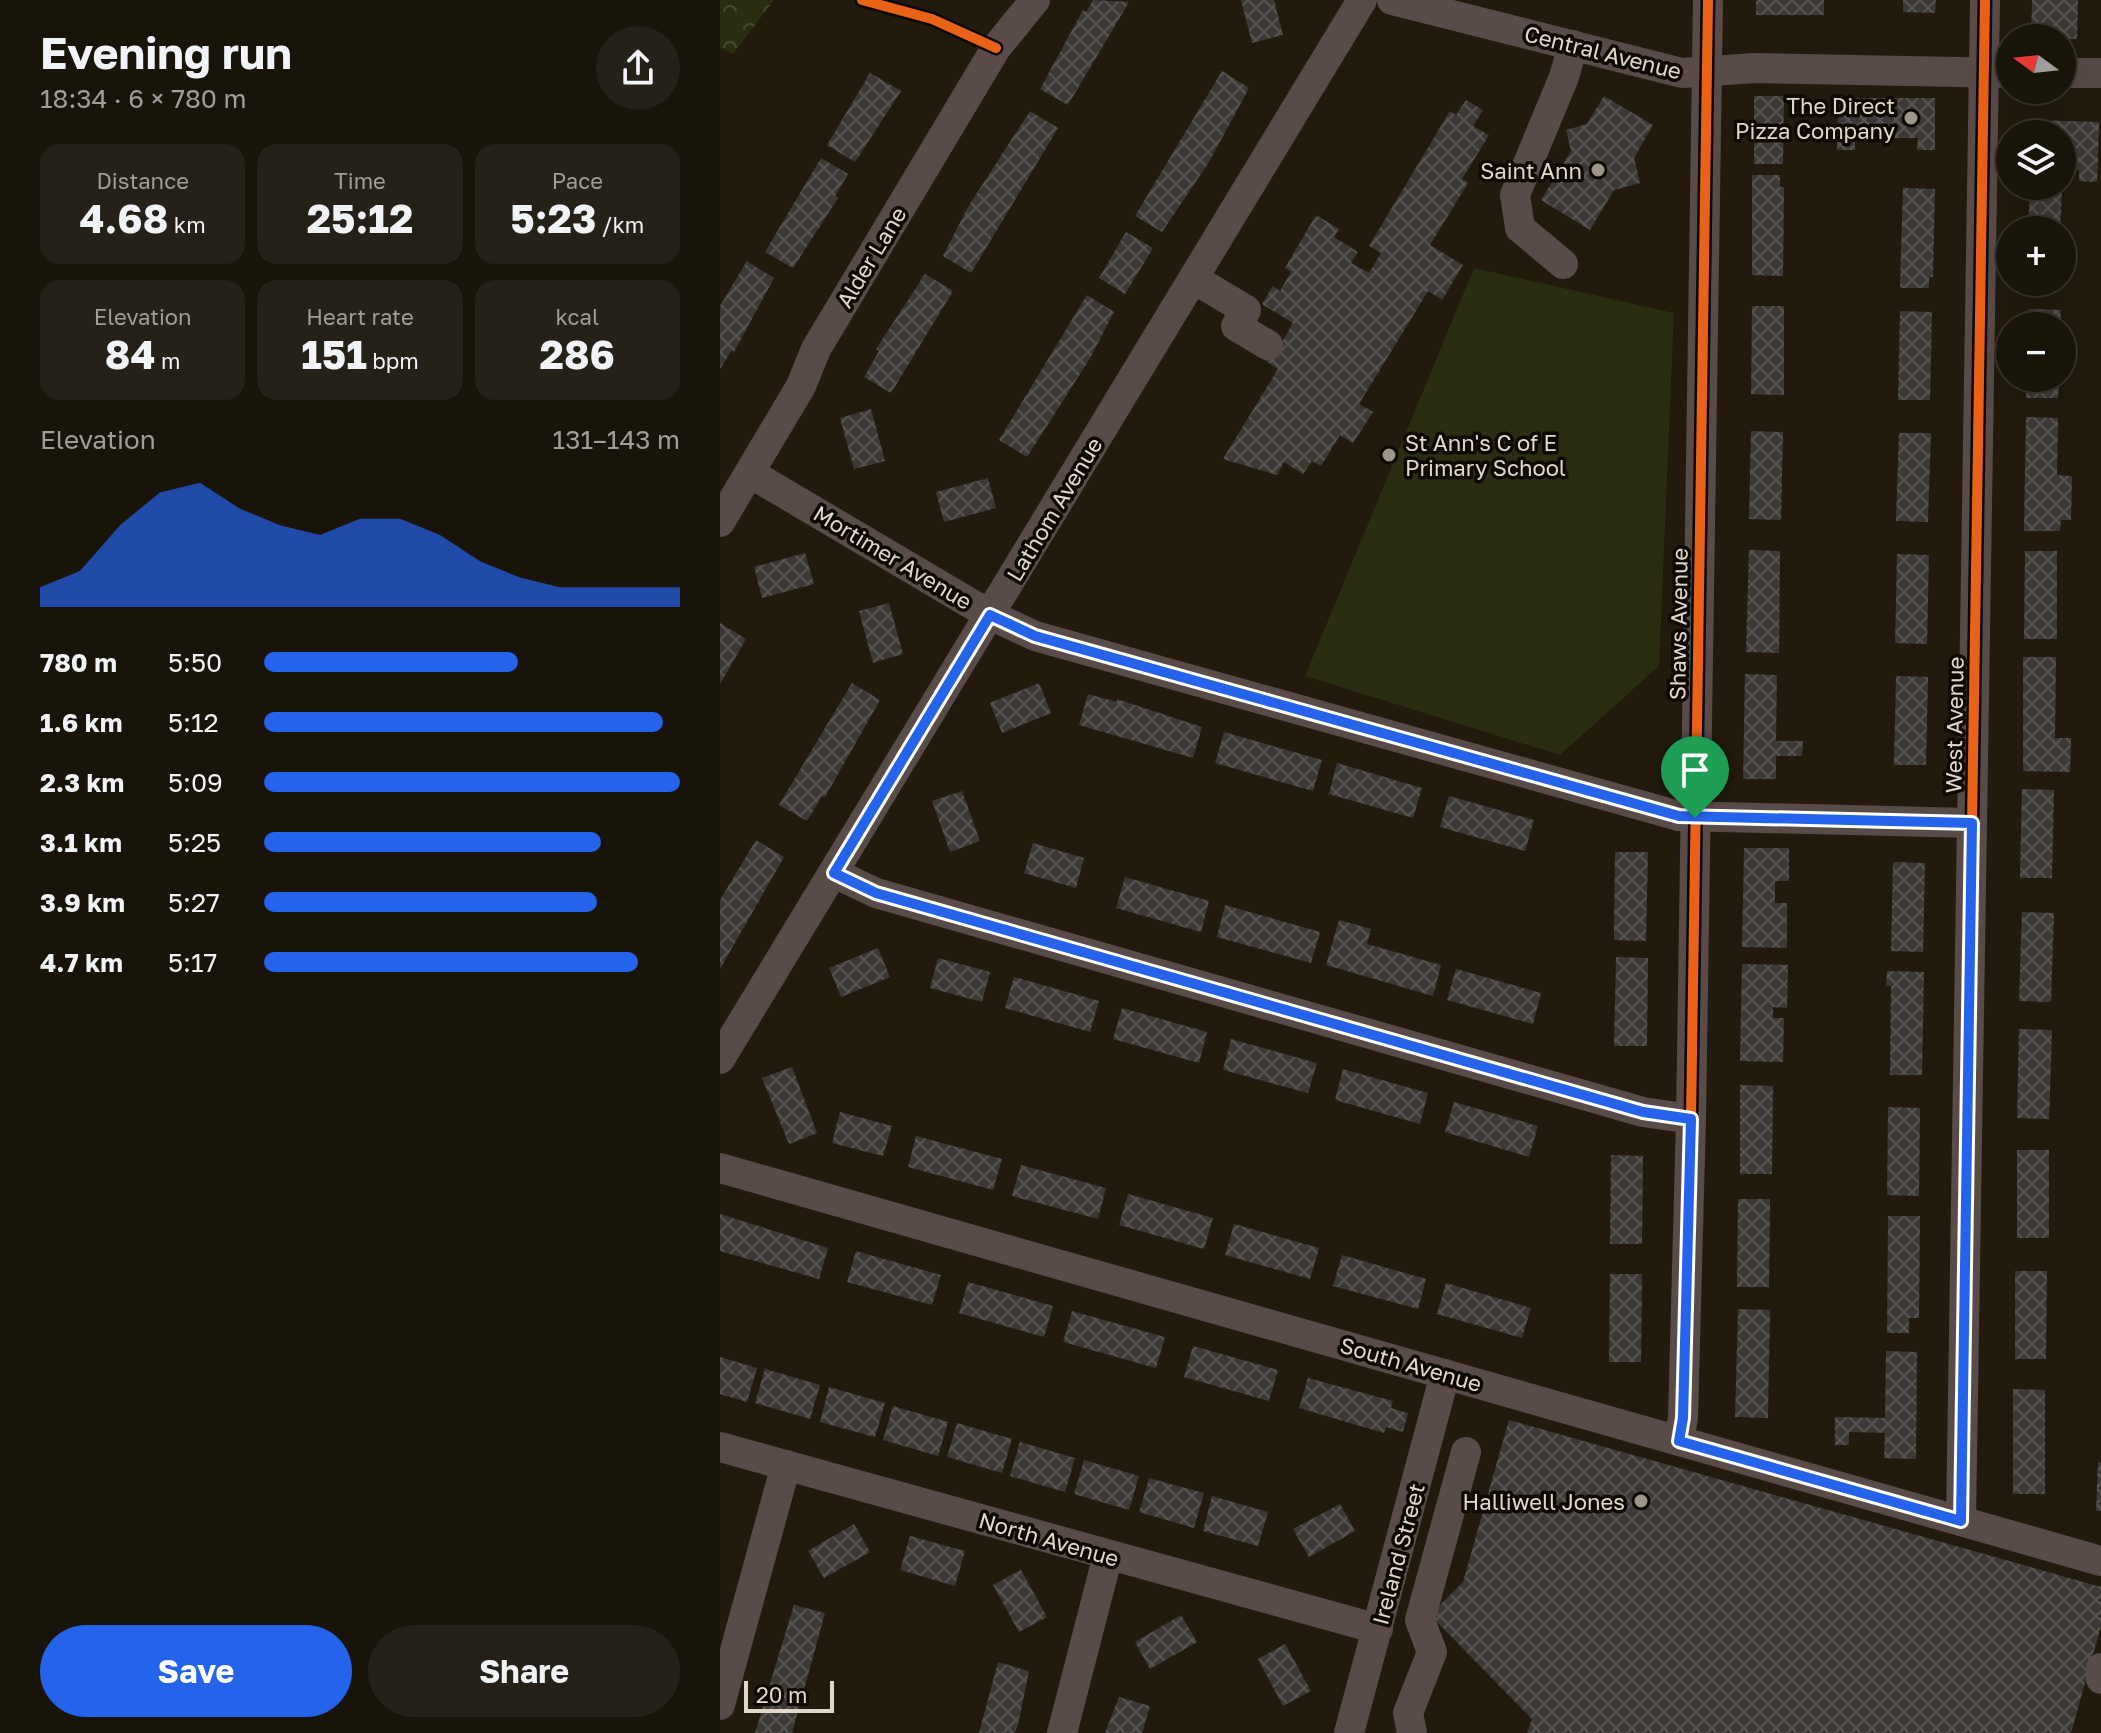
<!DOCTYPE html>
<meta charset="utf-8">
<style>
:root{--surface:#19140a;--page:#262118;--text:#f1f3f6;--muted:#9f9e9c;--line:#37332b;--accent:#2563eb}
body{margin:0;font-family:"Golos Text",sans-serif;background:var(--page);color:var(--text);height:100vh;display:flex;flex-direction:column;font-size:30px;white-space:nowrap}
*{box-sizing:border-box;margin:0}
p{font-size:26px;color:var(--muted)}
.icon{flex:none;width:44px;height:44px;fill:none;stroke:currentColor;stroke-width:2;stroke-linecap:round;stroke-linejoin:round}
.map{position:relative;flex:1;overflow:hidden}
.sheet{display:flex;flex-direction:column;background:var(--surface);width:720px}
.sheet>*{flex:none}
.needle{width:52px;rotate:285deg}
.fabs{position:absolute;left:1276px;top:24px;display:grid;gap:16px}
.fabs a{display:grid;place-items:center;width:80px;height:80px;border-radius:50%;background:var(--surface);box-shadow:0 8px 32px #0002,0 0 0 2px var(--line);font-size:40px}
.scale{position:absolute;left:24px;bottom:20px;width:90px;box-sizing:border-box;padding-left:8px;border:4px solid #e1d8ca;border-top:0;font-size:22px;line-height:28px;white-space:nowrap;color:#e1d8ca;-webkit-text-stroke:6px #0d0802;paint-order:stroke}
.pin{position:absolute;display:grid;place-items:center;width:68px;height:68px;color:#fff;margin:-82px -34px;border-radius:50% 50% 50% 0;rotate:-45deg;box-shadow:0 0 8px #0007}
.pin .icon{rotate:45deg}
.round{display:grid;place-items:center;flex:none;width:84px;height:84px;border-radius:42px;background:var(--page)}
.head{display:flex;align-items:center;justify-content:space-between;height:136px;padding:0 40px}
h1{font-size:44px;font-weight:700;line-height:60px}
.stats{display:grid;grid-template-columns:repeat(3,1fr);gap:12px;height:136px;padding:8px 40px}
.stats div{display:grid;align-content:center;border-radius:20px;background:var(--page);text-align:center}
.stats b{font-size:40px;font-weight:700}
.stats small{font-size:22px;font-weight:400}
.stats p{font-size:22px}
.chart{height:224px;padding:16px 40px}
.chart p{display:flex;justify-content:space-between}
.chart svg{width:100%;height:144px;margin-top:8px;fill:var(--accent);opacity:.7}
.action{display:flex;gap:16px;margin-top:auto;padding:16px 40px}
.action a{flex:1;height:92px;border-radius:48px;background:var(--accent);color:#fff;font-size:32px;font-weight:700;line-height:92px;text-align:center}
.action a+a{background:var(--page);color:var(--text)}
ul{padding:0 40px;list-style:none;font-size:26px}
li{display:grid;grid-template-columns:128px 96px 1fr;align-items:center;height:60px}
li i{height:20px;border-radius:10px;background:var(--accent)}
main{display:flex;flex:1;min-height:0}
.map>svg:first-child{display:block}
</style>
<main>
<section class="sheet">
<div class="head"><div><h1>Evening run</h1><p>18:34 · 6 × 780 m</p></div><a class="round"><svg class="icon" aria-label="share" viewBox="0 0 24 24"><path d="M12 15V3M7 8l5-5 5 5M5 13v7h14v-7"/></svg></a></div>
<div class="stats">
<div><p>Distance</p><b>4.68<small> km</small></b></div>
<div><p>Time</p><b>25:12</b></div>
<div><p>Pace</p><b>5:23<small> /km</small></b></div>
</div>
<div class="stats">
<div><p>Elevation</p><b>84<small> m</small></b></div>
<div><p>Heart rate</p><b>151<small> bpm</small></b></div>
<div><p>kcal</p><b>286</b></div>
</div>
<div class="chart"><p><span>Elevation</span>131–143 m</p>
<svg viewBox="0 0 160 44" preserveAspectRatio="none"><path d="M0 44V38L10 33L20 19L30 9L40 6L50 14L60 19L70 22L80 17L90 17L100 22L110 30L120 35L130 38L140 38L150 38L160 38V44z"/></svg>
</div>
<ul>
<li><b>780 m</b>5:50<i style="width:61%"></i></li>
<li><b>1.6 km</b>5:12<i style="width:96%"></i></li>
<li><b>2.3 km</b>5:09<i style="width:100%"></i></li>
<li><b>3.1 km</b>5:25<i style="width:81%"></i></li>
<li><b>3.9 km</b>5:27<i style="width:80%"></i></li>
<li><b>4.7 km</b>5:17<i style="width:90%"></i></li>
</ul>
<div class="action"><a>Save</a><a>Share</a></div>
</section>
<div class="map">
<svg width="1381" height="1733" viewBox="0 0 1381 1733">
<defs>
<pattern id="park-crowns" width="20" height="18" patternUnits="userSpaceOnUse" patternTransform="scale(2)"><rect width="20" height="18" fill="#2b2d11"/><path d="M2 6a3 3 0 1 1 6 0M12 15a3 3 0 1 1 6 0" fill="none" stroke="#494b32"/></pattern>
<pattern id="building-cross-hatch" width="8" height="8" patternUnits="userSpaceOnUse" patternTransform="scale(2)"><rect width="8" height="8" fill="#3c3836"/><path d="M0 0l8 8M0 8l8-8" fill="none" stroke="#585452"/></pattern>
</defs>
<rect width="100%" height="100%" fill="#211a0d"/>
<polygon fill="#2b2d11" points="754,268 954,313 939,666 840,755 585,676"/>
<polygon fill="url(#park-crowns)" points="0,0 54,0 13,54 0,48"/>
<g fill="url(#building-cross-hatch)">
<polygon points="373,0 409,2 348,105 320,89 363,10 366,12"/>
<polygon points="521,0 554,0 563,35 532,43"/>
<rect x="1036" y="0" width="68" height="15"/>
<polygon points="1183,0 1216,0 1215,13 1183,12"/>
<polygon points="1312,0 1358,0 1357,39 1311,38"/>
<polygon points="502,71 529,88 489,162 442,232 415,216"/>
<polygon points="150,73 181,91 135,162 107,145"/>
<polygon points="884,96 933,125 914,158 920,183 894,190 870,230 821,200 851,151 846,130 867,124"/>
<polygon points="1034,96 1064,96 1063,164 1034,164"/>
<polygon points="1118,98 1215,98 1215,150 1197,150 1198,138 1135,138 1135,150 1117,150"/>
<polygon points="746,100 763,110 753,126 769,135 742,179 748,183 710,245 743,265 722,300 708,291 639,404 653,412 633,443 620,435 601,466 592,461 583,474 564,462 557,475 503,459 558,369 543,359 556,352 573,323 542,304 553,286 560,291 571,272 565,268 596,215 619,229 614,237 638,252 631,263 649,273 661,253 649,246 730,111 736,115"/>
<polygon points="310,111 338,128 251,273 223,256 248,207"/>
<polygon points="1310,120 1379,122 1377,182 1359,181 1359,170 1342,170 1342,134 1310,134"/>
<polygon points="101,158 128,174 115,196 118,198 73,268 45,252"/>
<polygon points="1032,175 1060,175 1060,187 1064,187 1063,276 1032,275"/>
<polygon points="1183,188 1215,189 1213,277 1209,277 1209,288 1180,288"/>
<polygon points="1310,190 1342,191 1340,230 1308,230"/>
<polygon points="406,232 433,248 405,294 379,278"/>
<polygon points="27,261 54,278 14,352 12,350 0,369 0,306"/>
<polygon points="205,274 233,291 171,393 144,377 159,351 156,349"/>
<polygon points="367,295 394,312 369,360 307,457 279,440"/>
<polygon points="1032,306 1064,306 1064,395 1031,394"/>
<polygon points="1309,309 1341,310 1340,326 1308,326"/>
<polygon points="1180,311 1212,312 1210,400 1178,400"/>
<polygon points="1307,378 1339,378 1338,398 1306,398"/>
<polygon points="151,409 165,461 134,469 120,418"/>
<polygon points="1306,417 1338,418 1337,475 1352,476 1351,520 1341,520 1340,531 1304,531"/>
<polygon points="1031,431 1063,432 1061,520 1029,519"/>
<polygon points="1179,433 1211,433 1208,522 1176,521"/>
<polygon points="268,478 276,508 224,522 216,492"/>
<polygon points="1029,550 1060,551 1059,653 1026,652"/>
<polygon points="1305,551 1337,551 1337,639 1304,639"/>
<polygon points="85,553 94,584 42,598 34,567"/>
<polygon points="1177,554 1209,555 1207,644 1175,643"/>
<polygon points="169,603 183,654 153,663 139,611"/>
<polygon points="0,623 26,639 0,684"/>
<polygon points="1303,657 1336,657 1335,738 1351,738 1350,772 1303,771"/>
<polygon points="1025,674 1057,675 1056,741 1083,741 1082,756 1056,756 1056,779 1023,779"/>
<polygon points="1176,676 1208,677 1206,765 1174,765"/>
<polygon points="132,683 160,700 105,797 102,796 87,821 59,805"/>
<polygon points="319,683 331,713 282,733 270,703"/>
<polygon points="368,694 397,702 397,699 482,727 473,758 359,725"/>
<polygon points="504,732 602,760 593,791 495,763"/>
<polygon points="617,763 702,788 693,818 609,794"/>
<polygon points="1302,789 1334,790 1332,878 1300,878"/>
<polygon points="242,791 260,841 230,852 212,801"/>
<polygon points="729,796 814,820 805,851 720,827"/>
<polygon points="36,840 64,857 0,969 0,900"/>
<polygon points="313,843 364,858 356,888 304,873"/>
<polygon points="1024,848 1069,848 1069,881 1055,881 1055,903 1067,903 1067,948 1022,947"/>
<polygon points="895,852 928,852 926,941 894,940"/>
<polygon points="1173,862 1205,863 1203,952 1171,951"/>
<polygon points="405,877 489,901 481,932 396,908"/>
<polygon points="505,905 600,932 591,963 497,937"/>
<polygon points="1302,912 1334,913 1331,1002 1299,1001"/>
<polygon points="619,920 651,929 647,944 721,965 713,996 606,965"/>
<polygon points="158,948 170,977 121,997 109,968"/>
<polygon points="896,957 928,958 927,1046 894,1046"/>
<polygon points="218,958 270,972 262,1002 210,988"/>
<polygon points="1022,964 1068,965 1067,1008 1053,1007 1053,1018 1064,1018 1063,1062 1020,1061"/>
<polygon points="736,969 821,993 813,1024 727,1000"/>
<polygon points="1167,971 1204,972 1202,1075 1170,1075 1171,986 1166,986"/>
<polygon points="294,977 379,1001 370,1032 285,1008"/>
<polygon points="402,1008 487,1032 479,1063 393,1039"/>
<polygon points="1299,1029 1332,1030 1329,1119 1297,1118"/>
<polygon points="511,1039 597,1063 588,1093 503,1070"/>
<polygon points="72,1067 97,1133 69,1144 42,1078"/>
<polygon points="623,1069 708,1093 700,1124 615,1100"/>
<polygon points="1020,1085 1053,1086 1052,1174 1020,1174"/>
<polygon points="734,1102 818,1126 809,1157 725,1132"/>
<polygon points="1168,1107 1200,1108 1199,1196 1167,1195"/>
<polygon points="120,1112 172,1126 163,1156 112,1143"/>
<polygon points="196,1136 282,1159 273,1190 188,1167"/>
<rect x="1297" y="1150" width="32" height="88"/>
<polygon points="891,1155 923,1156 922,1244 890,1244"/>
<polygon points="301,1165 386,1188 378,1219 292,1196"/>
<polygon points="408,1194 493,1218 484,1249 399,1225"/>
<polygon points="1018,1199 1050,1199 1049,1287 1017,1287"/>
<polygon points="0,1214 108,1248 99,1279 0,1251"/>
<polygon points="1168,1216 1200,1216 1199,1318 1189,1318 1189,1333 1167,1333"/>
<polygon points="514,1224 599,1248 590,1279 505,1255"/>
<polygon points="136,1251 221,1275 212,1305 127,1282"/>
<polygon points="622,1255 706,1279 698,1309 613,1286"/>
<polygon points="1295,1271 1327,1271 1326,1359 1295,1359"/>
<polygon points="890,1274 922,1274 921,1362 889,1362"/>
<polygon points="248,1282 333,1306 324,1337 239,1313"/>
<polygon points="726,1283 811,1308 802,1338 717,1314"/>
<polygon points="1018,1309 1050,1310 1048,1418 1015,1417"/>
<polygon points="352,1311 445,1337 436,1368 343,1342"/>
<polygon points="473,1346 558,1370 549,1401 464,1377"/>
<polygon points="1166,1351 1197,1352 1196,1459 1164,1458 1165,1433 1129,1432 1129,1445 1115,1445 1115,1417 1165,1418"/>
<polygon points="0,1357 37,1368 27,1402 0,1394"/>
<polygon points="45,1369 100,1385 90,1419 35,1403"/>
<polygon points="588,1378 673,1401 671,1408 688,1413 683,1432 666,1427 664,1433 579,1408"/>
<polygon points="109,1387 165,1403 155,1437 100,1422"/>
<polygon points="1293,1389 1325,1390 1325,1494 1293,1494"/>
<polygon points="173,1406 228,1422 218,1456 163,1440"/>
<polygon points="789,1420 1381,1587 1381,1626 1351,1733 807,1733 812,1719 710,1615 743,1582"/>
<polygon points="237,1423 292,1439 282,1473 227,1457"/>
<polygon points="300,1442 355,1458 345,1492 290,1476"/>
<polygon points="364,1460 419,1476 409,1510 354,1494"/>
<polygon points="1378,1462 1381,1463 1381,1511 1376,1511"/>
<polygon points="429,1478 484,1493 474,1528 419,1512"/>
<polygon points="492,1496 548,1512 538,1546 483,1531"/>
<polygon points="620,1504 635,1531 589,1557 573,1529"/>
<polygon points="134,1524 150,1552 104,1578 88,1551"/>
<polygon points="190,1536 245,1551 235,1586 180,1570"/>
<polygon points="301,1570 327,1617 299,1632 273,1585"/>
<polygon points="74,1605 105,1613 72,1733 35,1733"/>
<polygon points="461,1615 477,1642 430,1669 415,1642"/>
<polygon points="565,1644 591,1691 563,1706 538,1659"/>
<polygon points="278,1662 309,1671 298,1725 295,1733 259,1733"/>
<polygon points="399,1697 430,1706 422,1733 385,1733"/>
</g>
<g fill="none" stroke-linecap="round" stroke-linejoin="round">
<g stroke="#584b48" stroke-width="30">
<polyline points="672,0 962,73 1035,68 1290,73"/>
<polyline points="1342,73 1381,73"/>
<polyline points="843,264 800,228 795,195 844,77 853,45"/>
<polyline points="474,279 526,310 516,326 548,345"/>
<polyline points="30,473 270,615 315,636 959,816 1252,823"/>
<polyline points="0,522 81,386 96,349 276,48 315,0"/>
<polyline points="114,873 156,893 923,1112 971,1119"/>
<polyline points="0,1059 642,0"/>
<polyline points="0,1168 1381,1561"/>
<polyline points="959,1441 963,1418 971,1119 988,0"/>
<polyline points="0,1447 658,1629"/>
<polyline points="1241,1521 1265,0"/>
<polyline points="1381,1668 1381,1679"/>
<polyline points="0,1705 66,1465"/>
<polyline points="342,1733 388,1555"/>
<polyline points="629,1733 725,1374"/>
<polyline points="692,1733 688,1713 712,1652 700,1620 746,1452"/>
</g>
<g stroke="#0d0802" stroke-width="15">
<g id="cycleway">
<polyline points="142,0 212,19 276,48"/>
<polyline points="959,1441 963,1418 971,1119 988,0"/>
<polyline points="1241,1521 1265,0"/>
</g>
</g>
<use href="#cycleway" stroke="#ea6118" stroke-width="10"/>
</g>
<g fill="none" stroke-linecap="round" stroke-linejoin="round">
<g stroke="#fff" stroke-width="16">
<polygon id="route" points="270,615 315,636 959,816 1252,823 1241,1521 959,1441 963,1418 971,1119 923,1112 156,893 114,873"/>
</g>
<use href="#route" stroke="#2563eb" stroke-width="10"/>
</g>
<g fill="#9e9688" stroke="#0d0802" stroke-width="3">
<circle cx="1191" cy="118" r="8"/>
<circle cx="878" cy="170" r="8"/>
<circle cx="669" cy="455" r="8"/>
<circle cx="921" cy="1501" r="8"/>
</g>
<g text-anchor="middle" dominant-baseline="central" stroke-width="7" stroke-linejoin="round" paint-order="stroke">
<g font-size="22" fill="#e1d8ca" stroke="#0d0802">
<text transform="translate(883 52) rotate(14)">Central Avenue</text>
<text transform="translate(151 257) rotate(-59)">Alder Lane</text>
<text transform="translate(334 509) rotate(-59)">Lathom Avenue</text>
<text transform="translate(173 557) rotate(31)">Mortimer Avenue</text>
<text transform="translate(958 624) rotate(-89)">Shaws Avenue</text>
<text transform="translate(1234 725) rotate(-89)">West Avenue</text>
<text transform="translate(691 1364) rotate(16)">South Avenue</text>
<text transform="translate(329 1539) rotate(16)">North Avenue</text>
<text transform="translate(678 1554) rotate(-75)">Ireland Street</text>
</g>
<g font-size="22" fill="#e1d8ca" stroke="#0d0802" text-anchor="end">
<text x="1175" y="105">The Direct<tspan x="1175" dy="25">Pizza Company</tspan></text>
<text x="862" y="170">Saint Ann</text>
<text x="685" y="442" text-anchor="start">St Ann's C of E<tspan x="685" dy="25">Primary School</tspan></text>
<text x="905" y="1501">Halliwell Jones</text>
</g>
</g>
</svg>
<div class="fabs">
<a><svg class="needle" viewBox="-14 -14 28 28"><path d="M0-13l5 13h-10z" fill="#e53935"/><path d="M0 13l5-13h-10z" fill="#9f9e9c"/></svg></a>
<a><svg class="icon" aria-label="layers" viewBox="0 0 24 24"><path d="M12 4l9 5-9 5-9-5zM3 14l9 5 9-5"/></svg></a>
<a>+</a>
<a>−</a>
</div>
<div class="scale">20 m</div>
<div class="pin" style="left:975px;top:818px;background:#1e9e55"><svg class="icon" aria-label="arrive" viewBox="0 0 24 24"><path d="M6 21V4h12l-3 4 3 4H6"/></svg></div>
</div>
</main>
